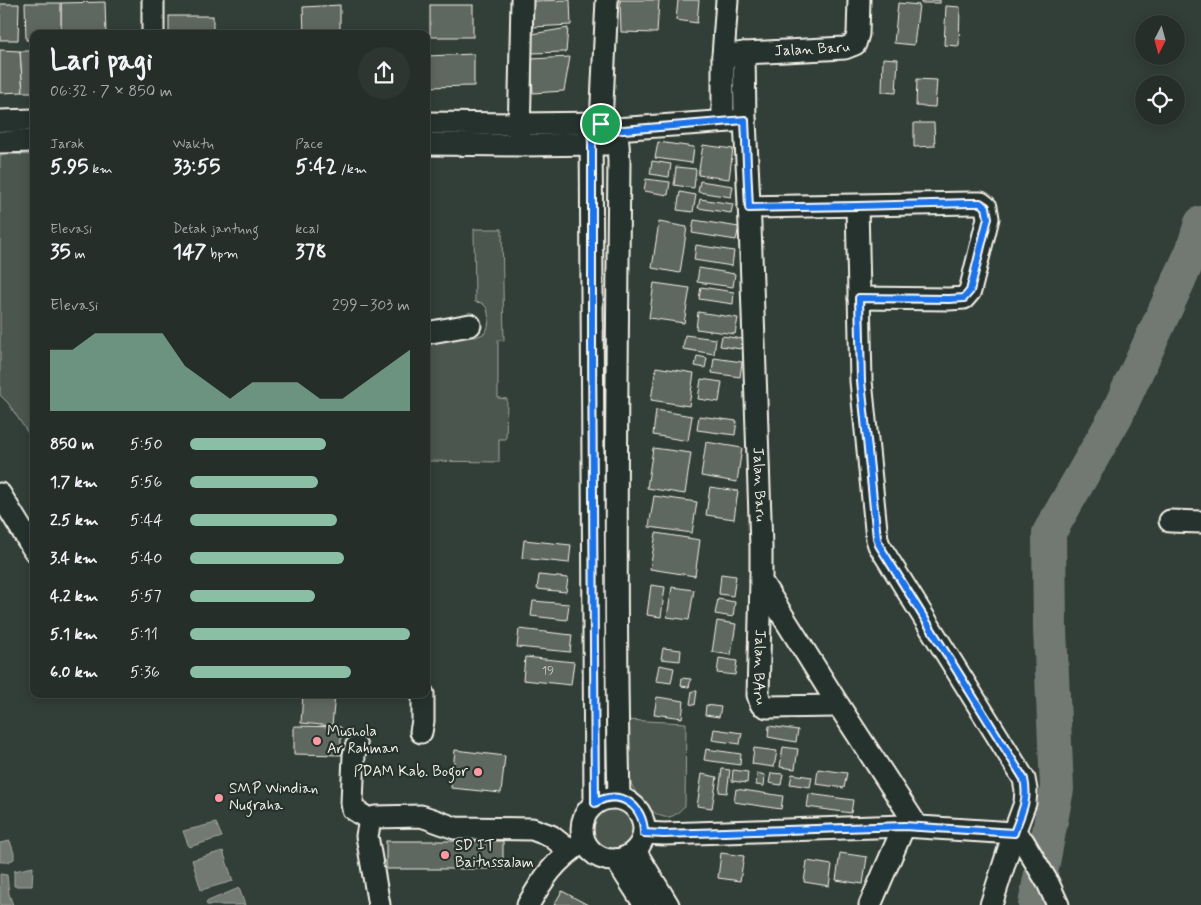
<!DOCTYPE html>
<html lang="id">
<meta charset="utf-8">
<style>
:root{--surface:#262e2a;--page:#2e3632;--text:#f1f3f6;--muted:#a4a8a8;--line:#424a47;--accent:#8abfa5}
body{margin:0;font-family:Mynerve,sans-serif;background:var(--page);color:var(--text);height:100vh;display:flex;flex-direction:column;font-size:19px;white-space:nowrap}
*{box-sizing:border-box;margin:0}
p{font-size:16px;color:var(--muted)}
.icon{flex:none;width:28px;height:28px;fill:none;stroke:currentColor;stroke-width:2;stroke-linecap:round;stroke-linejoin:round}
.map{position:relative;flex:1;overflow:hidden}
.side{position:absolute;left:30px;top:30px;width:400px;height:668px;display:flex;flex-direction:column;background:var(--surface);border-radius:10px;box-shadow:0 2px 12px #0003,0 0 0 1px var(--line)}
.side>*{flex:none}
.needle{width:32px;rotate:186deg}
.fabs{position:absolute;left:1135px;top:15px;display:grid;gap:10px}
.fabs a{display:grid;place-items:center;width:50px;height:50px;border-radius:50%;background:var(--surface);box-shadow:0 2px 12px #0003,0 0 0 1px var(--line);font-size:25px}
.pin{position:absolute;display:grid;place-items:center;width:42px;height:42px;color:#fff;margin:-21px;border:2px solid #fff;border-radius:50%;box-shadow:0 1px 5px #0007}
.round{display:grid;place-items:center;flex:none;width:52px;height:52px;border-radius:26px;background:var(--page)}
.headline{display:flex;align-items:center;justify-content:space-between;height:85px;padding:0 20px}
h1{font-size:28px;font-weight:700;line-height:38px}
.figures{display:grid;grid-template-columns:repeat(3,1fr);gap:8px;height:85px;padding:5px 20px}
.figures div{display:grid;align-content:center}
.figures b{font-size:21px;font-weight:700}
.figures small{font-size:14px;font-weight:400}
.figures p{font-size:14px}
.chart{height:140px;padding:10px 20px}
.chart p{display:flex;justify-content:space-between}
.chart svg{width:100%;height:90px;margin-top:5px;fill:var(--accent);opacity:.7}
ul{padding:0 20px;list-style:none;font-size:16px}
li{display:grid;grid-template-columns:80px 60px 1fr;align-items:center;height:38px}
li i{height:12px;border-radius:6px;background:var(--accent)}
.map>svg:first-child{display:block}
</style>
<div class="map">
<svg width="1201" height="905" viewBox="0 0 1201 905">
<rect width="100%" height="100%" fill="#323e38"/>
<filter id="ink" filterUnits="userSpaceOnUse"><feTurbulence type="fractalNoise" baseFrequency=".02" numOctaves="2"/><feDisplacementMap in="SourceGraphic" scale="10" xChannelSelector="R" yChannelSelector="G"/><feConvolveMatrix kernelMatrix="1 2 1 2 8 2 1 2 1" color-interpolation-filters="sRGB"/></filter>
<g filter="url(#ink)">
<g fill="#4c564f" stroke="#a0a49c">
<polygon points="11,154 34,155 34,442 8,403 0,395 0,156"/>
<polygon points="474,229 502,229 504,341 498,340 498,398 507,399 506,439 499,439 499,462 426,461 426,332 476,337 485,333 488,327 489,319 487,308 482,303 475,302"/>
<path d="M626,720L686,723L685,806C680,810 676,816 669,817C655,820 635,795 631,783C630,779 630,775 629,771C627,754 627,737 626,720Z"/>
<circle cx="612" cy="830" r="26"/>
</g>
<g fill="#727972" stroke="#a6a9a1">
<polygon points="216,823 222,837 189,847 183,831"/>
<polygon points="10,841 14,853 14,859 8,862 0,862 0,843"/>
<polygon points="223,851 233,881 201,890 192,860"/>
<polygon points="33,867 32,886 14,886 14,871"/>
<polygon points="0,874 7,875 9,894 13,905 0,905"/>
<polygon points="239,888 245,905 207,905 206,902"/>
</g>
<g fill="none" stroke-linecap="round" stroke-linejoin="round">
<polyline stroke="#727972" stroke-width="34" points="1035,905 1057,789 1050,629 1049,533 1116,416 1192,252 1201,223"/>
</g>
<g fill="#5f6861" stroke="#f4f1e8">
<polygon points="570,0 571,25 532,27 531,1"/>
<polygon points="620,0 659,0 657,33 621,32"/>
<polygon points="678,0 699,0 697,23 676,20"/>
<rect x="921" y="0" width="19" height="3"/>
<polygon points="105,2 106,34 61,34 61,3"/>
<polygon points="25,3 61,3 61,34 34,34 34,40 26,40"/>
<polygon points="898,3 919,5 914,45 894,43"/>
<polygon points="0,4 19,4 18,40 0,40"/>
<polygon points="340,5 340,34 304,34 303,7"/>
<rect x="430" y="5" width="43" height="32"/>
<polygon points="946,6 960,7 959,46 944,45"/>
<rect x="169" y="16" width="44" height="18"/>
<polygon points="568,28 566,52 531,53 532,34"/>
<polygon points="0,50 20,51 23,92 0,93"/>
<polygon points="20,51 34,51 34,92 23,92"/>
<polygon points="474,54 474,86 427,87 426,56"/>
<polygon points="570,57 564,91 533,93 531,59"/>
<polygon points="883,58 898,59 896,93 882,92"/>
<polygon points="917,79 937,80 935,107 916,106"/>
<polygon points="914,123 934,123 935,146 914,147"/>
<polygon points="658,142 694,147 692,163 655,158"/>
<polygon points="703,145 733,149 729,179 698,175"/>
<polygon points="652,161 671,164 669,177 650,174"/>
<polygon points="676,167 696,169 694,188 674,185"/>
<polygon points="646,179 670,182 668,195 644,191"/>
<polygon points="700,181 733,186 731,197 698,192"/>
<polygon points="680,192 696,195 693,212 677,210"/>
<polygon points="700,199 733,204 731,213 698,208"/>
<polygon points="694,220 739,227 736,240 692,233"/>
<polygon points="659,222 687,227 680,273 652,268"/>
<polygon points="696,245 734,251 732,266 694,260"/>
<polygon points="699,268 735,274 733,287 697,282"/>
<polygon points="654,283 690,288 684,323 649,318"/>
<polygon points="701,287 734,292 733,304 699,299"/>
<polygon points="698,312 738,318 735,334 696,329"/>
<polygon points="685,335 716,339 714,354 683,349"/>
<polygon points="722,336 743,339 741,349 720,346"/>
<polygon points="697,356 707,358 705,368 695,366"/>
<polygon points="714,358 742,362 740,377 712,373"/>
<polygon points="656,367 694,373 689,406 651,400"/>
<polygon points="701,379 722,382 719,402 698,399"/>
<polygon points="656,410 692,416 688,441 653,435"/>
<polygon points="699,416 737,421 735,435 697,430"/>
<polygon points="706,442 742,448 737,482 701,476"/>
<polygon points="653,448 691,453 685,494 647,488"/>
<polygon points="710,487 738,491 734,519 706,515"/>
<polygon points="654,496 697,502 692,533 649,527"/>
<polygon points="656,533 700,540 695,576 650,569"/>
<polygon points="524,540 571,545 569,563 522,558"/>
<polygon points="721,574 736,576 733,596 719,594"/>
<polygon points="539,575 568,578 566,592 537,589"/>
<polygon points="651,585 665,587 661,617 647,615"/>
<polygon points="672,587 694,590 689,620 667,617"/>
<polygon points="718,599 735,602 733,617 715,614"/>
<polygon points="533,601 569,604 567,620 531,616"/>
<polygon points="717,621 736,624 731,655 712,652"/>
<polygon points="519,629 572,635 570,652 517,647"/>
<polygon points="663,648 681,650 680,661 661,659"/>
<polygon points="525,657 574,662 571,685 523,680"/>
<polygon points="719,658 737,661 735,675 717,673"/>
<polygon points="659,665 674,668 671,683 656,681"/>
<polygon points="682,678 691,679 689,687 681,686"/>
<polygon points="692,691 697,691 695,705 690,704"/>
<polygon points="303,694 335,694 332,726 301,723"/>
<polygon points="657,697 684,701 682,718 654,714"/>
<polygon points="706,705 721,707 719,717 705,715"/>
<polygon points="294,726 341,727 341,755 294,754"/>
<polygon points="769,726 798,730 796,742 768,737"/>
<polygon points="714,729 742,733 740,744 712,740"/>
<polygon points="783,747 798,749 795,769 780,767"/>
<polygon points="754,748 777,751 774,767 752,764"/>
<polygon points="706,749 741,754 740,765 704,760"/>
<polygon points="455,750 505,756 501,793 451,788"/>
<polygon points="722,769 730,770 727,793 719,792"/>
<polygon points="818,769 847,773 844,788 816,784"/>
<polygon points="733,770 748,772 747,783 732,781"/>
<polygon points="757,773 765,775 764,786 756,785"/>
<polygon points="771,773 783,774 781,785 769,783"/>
<polygon points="702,774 717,777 712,808 697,806"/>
<polygon points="792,774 812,777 810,787 790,784"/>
<polygon points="736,789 783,796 781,809 734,802"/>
<polygon points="809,794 853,800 851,813 807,807"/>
<rect x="386" y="841" width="117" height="28"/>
<polygon points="721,853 744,856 740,881 718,878"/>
<polygon points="840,853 867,857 863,884 836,880"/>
<polygon points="807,861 832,865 829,886 804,882"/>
<polygon points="562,891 588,905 554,905"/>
</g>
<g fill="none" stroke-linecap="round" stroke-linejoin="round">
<g stroke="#f4f1e8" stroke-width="25">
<g id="minor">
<polyline points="153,0 153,34"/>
<polyline points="744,53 745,120"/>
<path id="s1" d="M723,56L744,53L845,48L855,44L858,34L859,0"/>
<polyline points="0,121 34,120"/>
<polyline points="723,121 723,56 727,0"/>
<path d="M426,123L519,124L606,123C620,128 618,149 619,161C617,373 614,586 619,798"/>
<polyline points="591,123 595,803"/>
<polyline points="601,123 607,0"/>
<path id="s2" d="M615,129L745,120L750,225L761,547V581L839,706L917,826"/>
<polyline points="519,137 522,0"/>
<polyline points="0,142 34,141"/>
<polyline points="426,144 519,145 606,144"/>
<polyline points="857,206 861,381 877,539 879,545 1024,779 1026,790 1025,803 1014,833 991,905"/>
<polyline points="749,207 971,203 981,203 986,207 988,218 970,291 964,298 949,299 859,298"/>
<polyline points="426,333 470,325"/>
<polyline points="0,494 34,550"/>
<polyline points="1170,521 1201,522"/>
<path id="s3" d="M761,581L758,695L761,704L767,707L839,706"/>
<polyline points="421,732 423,721 423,694"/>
<polyline points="356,747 354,755 352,803 353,809 370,820"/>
<circle cx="613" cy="829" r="31"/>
<polyline points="644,833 664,834 904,826 1014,833 1023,841 1048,883 1058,905"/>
<polyline points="635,851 668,905"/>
<polyline points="616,860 645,905"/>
<polyline points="379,905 367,836 370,820 375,817 421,816 430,819 455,828 532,829 551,836 570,851"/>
<path d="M528,905C544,877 554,862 581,843"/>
<polyline points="870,905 904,826"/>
</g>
</g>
<use href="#minor" stroke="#26332d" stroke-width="21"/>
</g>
</g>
<g fill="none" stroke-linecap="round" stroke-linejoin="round" filter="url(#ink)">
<g stroke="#fff" stroke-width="10">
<path id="route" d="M745,120L749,208L857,206L970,203H980L986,207L988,218L970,291L964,298L949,299L859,298L861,381L877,538L879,545L1024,779C1029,801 1021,813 1014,833L904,826L664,834L644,833C644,806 620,788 595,803L592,342V144L591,123C600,123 608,122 614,129L623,130Z"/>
</g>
<use href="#route" stroke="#1a73e8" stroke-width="6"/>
</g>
<g fill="#ff9aa2" stroke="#26332d" stroke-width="2">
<circle cx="317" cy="741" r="5"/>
<circle cx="478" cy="772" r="5"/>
<circle cx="219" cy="798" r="5"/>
<circle cx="445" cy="855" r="5"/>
</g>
<g text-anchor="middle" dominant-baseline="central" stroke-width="4.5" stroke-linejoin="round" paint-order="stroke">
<g font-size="12" fill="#cfcfc6">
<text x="548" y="671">19</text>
</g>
<g font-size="15" fill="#f4f1e8" stroke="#26332d">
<text stroke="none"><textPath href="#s1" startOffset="89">Jalan Baru</textPath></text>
<text stroke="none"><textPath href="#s2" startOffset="495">Jalan Baru</textPath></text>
<text stroke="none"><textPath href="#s3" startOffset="86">Jalan BAru</textPath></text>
</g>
<g font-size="15" fill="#f4f1e8" stroke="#26332d" text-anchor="start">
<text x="327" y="732">Mushola<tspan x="327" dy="17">Ar Rahman</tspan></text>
<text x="468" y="772" text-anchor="end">PDAM Kab. Bogor</text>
<text x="229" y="789">SMP Windian<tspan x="229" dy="17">Nugraha</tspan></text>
<text x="455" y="846">SD IT<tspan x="455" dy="17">Baitussalam</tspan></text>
</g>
</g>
</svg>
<div class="fabs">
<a><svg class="needle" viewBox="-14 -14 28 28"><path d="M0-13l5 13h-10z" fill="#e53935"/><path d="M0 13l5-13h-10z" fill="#a4a8a8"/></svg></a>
<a><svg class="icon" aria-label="locate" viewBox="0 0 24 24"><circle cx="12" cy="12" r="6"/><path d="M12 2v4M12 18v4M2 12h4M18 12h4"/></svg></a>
</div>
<div class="pin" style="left:601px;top:124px;background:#1e9e55"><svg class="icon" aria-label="arrive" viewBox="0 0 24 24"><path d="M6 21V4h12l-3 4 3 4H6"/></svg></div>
<section class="side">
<div class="headline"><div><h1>Lari pagi</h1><p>06:32 · 7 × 850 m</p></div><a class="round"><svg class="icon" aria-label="share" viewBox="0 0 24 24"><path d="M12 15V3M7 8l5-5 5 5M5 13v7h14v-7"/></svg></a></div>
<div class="figures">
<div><p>Jarak</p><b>5.95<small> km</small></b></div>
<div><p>Waktu</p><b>33:55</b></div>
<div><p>Pace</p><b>5:42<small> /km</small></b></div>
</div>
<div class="figures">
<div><p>Elevasi</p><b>35<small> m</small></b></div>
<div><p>Detak jantung</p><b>147<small> bpm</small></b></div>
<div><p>kcal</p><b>378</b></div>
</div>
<div class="chart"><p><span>Elevasi</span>299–303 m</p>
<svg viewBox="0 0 160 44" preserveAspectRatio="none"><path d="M0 44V14L10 14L20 6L30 6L40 6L50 6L60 22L70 30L80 38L90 30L100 30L110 30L120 38L130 38L140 30L150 22L160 14V44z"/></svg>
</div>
<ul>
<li><b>850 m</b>5:50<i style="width:62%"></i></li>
<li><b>1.7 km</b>5:56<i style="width:58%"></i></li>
<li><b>2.5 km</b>5:44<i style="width:67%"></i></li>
<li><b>3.4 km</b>5:40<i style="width:70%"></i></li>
<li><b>4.2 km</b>5:57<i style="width:57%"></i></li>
<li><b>5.1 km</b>5:11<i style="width:100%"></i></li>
<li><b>6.0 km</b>5:36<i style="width:73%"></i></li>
</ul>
</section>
</div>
